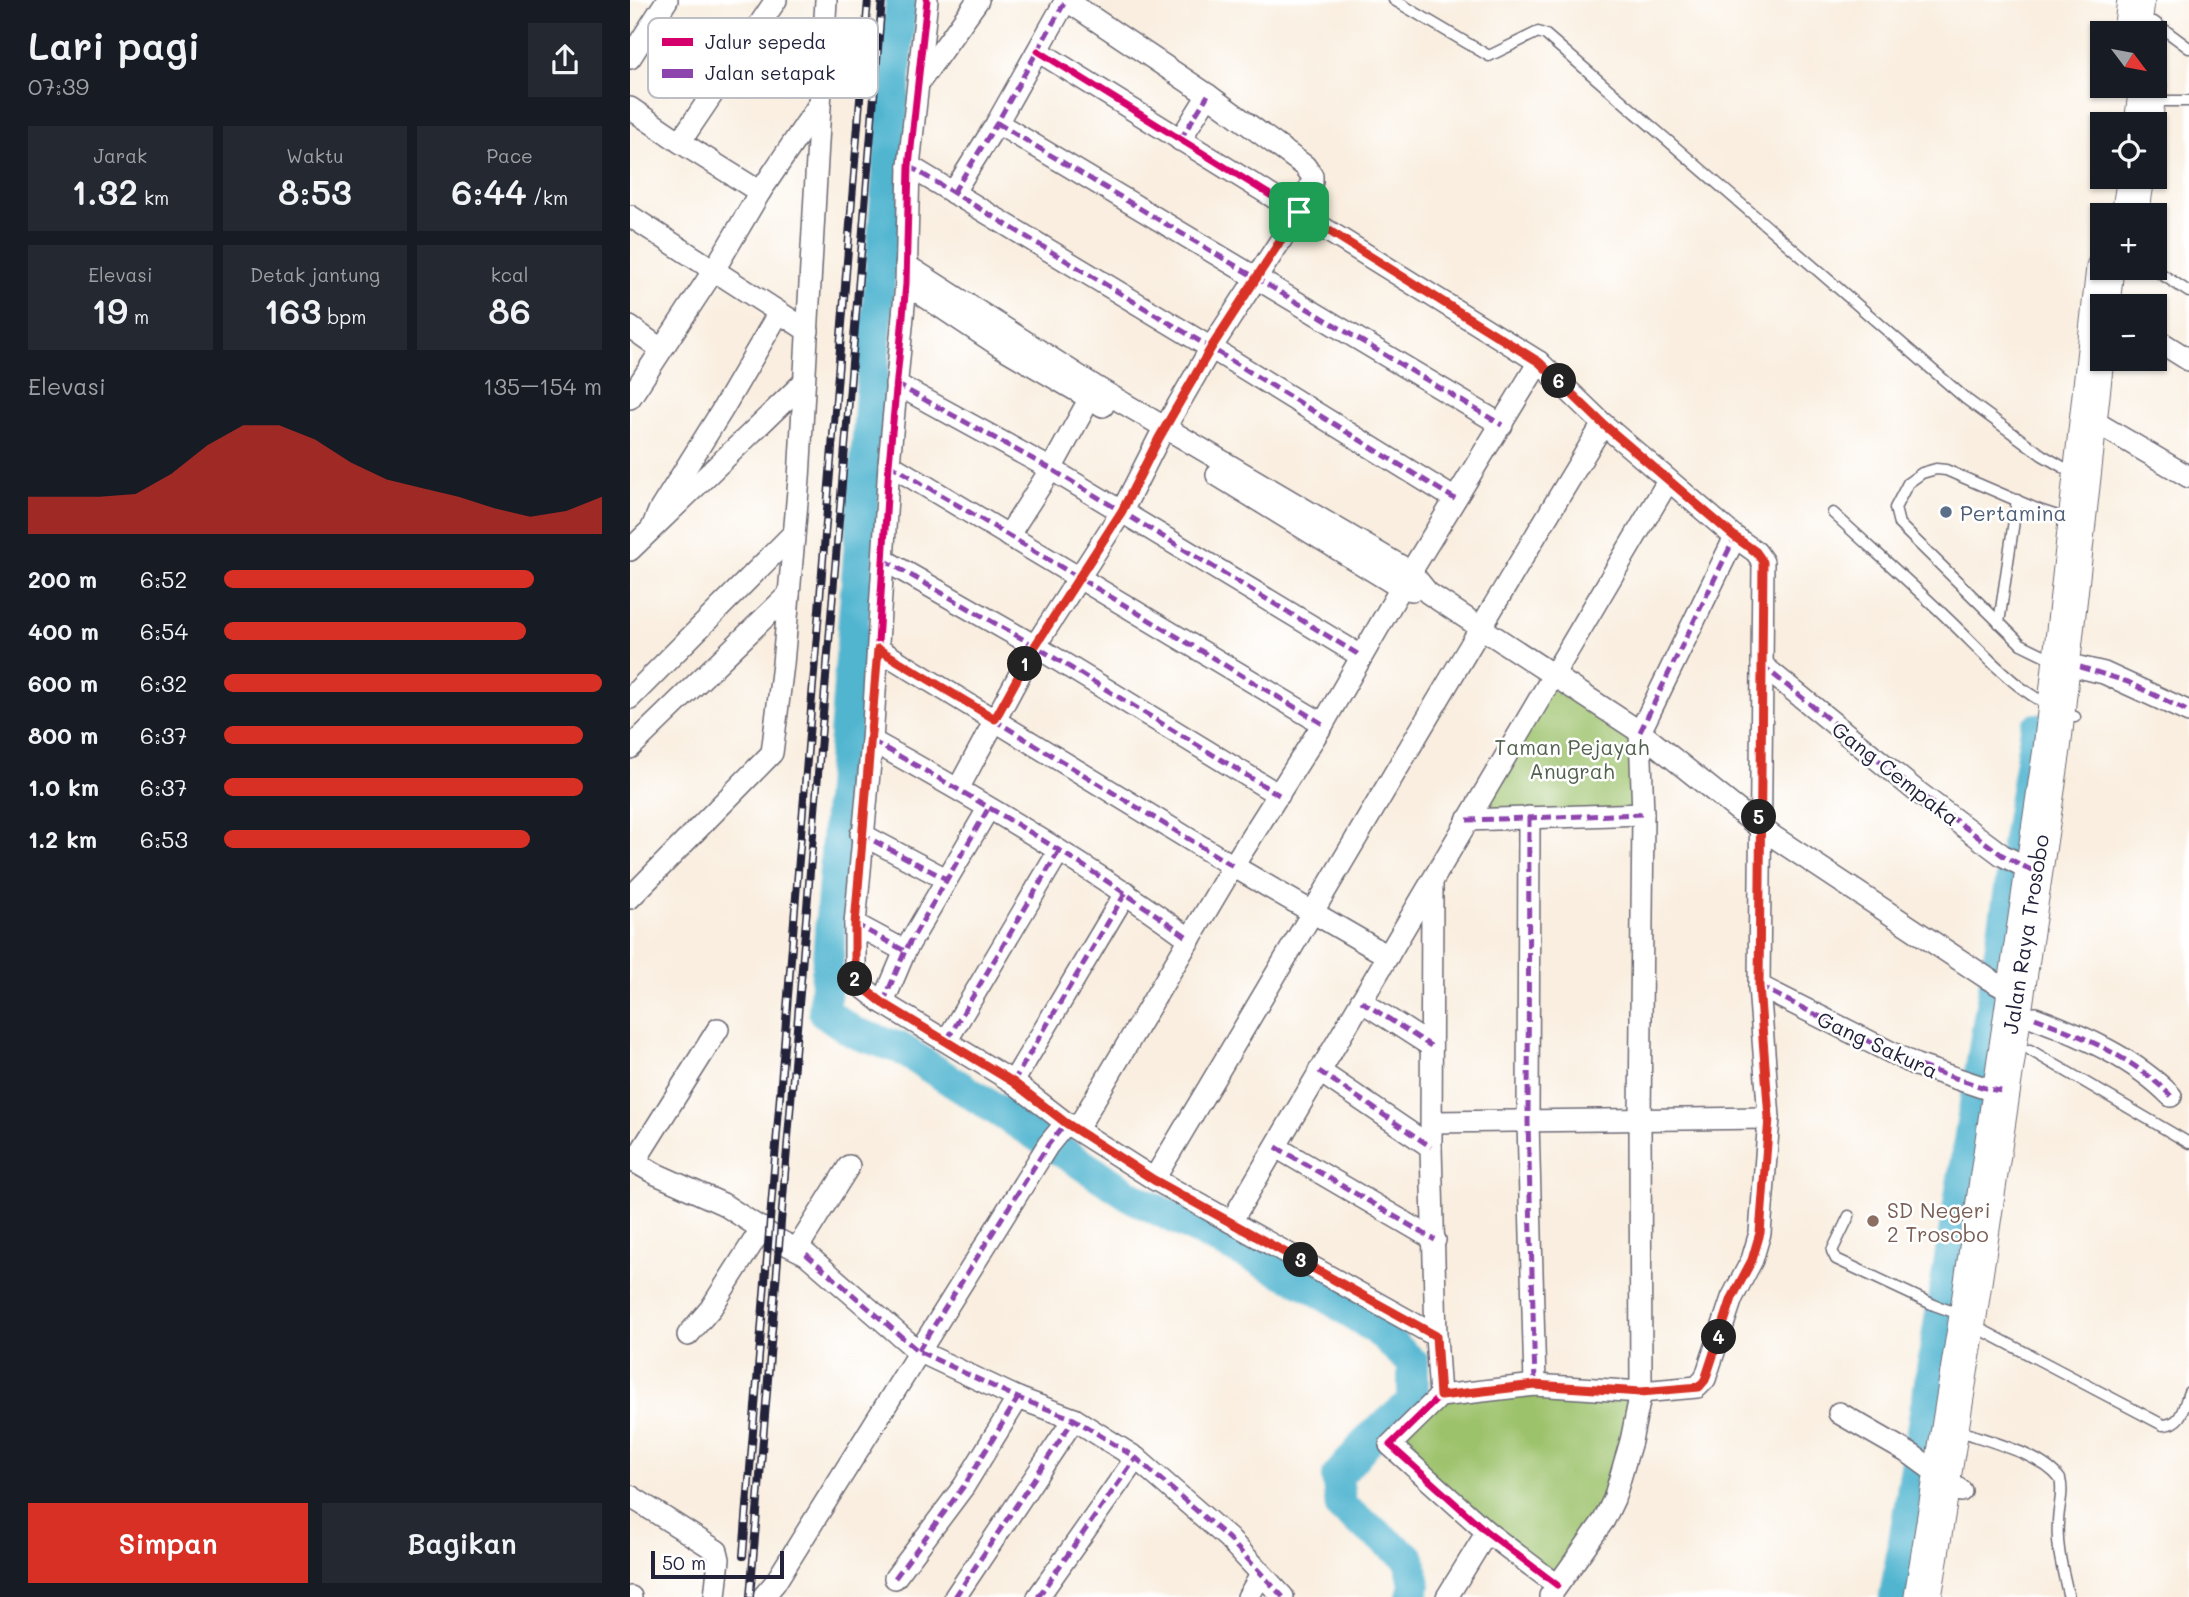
<!DOCTYPE html>
<html lang="id">
<meta charset="utf-8">
<style>
:root{--surface:#171b24;--page:#242831;--text:#f1f3f6;--muted:#9ea1a6;--accent:#d93025}
body{margin:0;font-family:Mali,sans-serif;background:var(--page);color:var(--text);height:100vh;display:flex;flex-direction:column;font-size:26px;white-space:nowrap}
*{box-sizing:border-box;margin:0}
p{font-size:23px;color:var(--muted)}
.icon{flex:none;width:38px;height:38px;fill:none;stroke:currentColor;stroke-width:2;stroke-linecap:round;stroke-linejoin:round}
.map{position:relative;flex:1;overflow:hidden}
.sheet{display:flex;flex-direction:column;background:var(--surface);width:630px}
.sheet>*{flex:none}
.needle{width:46px;rotate:122deg}
.buttons{position:absolute;left:1460px;top:21px;display:grid;gap:14px}
.buttons a{display:grid;place-items:center;width:77px;height:77px;border-radius:0px;background:var(--surface);box-shadow:0 2px 5px #0004;font-size:35px}
.scale{position:absolute;left:21px;bottom:18px;width:133px;box-sizing:border-box;padding-left:7px;border:4px solid #22223b;border-top:0;font-size:19px;line-height:24px;white-space:nowrap;color:#22223b;-webkit-text-stroke:5px #fff;paint-order:stroke}
.pin{position:absolute;display:grid;place-items:center;width:60px;height:60px;color:#fff;margin:-30px;border-radius:14px;box-shadow:0 4px 10px #0006}
.km{position:absolute;width:35px;height:35px;margin:-18px;border-radius:50%;background:#222;color:#fff;font-size:19px;line-height:35px;text-align:center}
.round{display:grid;place-items:center;flex:none;width:74px;height:74px;border-radius:0px;background:var(--page)}
.headline{display:flex;align-items:center;justify-content:space-between;height:119px;padding:0 28px}
h1{font-size:38px;font-weight:600;line-height:52px}
.stats{display:grid;grid-template-columns:repeat(3,1fr);gap:10px;height:119px;padding:7px 28px}
.stats div{display:grid;align-content:center;border-radius:0px;background:var(--page);text-align:center}
.stats b{font-size:35px;font-weight:600}
.stats small{font-size:19px;font-weight:400}
.stats p{font-size:19px}
.chart{height:196px;padding:14px 28px}
.chart p{display:flex;justify-content:space-between}
.chart svg{width:100%;height:126px;margin-top:7px;fill:var(--accent);opacity:.7}
.action{display:flex;gap:14px;margin-top:auto;padding:14px 28px}
.action a{flex:1;height:80px;border-radius:0px;background:var(--accent);color:#fff;font-size:28px;font-weight:600;line-height:80px;text-align:center}
.action a+a{background:var(--page);color:var(--text)}
ul{padding:0 28px;list-style:none;font-size:23px}
li{display:grid;grid-template-columns:112px 84px 1fr;align-items:center;height:52px}
li i{height:18px;border-radius:9px;background:var(--accent)}
main{display:flex;flex:1;min-height:0}
.map>svg:first-child{display:block}
</style>
<main>
<section class="sheet">
<div class="headline"><div><h1>Lari pagi</h1><p>07:39</p></div><a class="round"><svg class="icon" aria-label="share" viewBox="0 0 24 24"><path d="M12 15V3M7 8l5-5 5 5M5 13v7h14v-7"/></svg></a></div>
<div class="stats">
<div><p>Jarak</p><b>1.32<small> km</small></b></div>
<div><p>Waktu</p><b>8:53</b></div>
<div><p>Pace</p><b>6:44<small> /km</small></b></div>
</div>
<div class="stats">
<div><p>Elevasi</p><b>19<small> m</small></b></div>
<div><p>Detak jantung</p><b>163<small> bpm</small></b></div>
<div><p>kcal</p><b>86</b></div>
</div>
<div class="chart"><p><span>Elevasi</span>135–154 m</p>
<svg viewBox="0 0 160 44" preserveAspectRatio="none"><path d="M0 44V31L10 31L20 31L30 30L40 23L50 13L60 6L70 6L80 11L90 19L100 25L110 28L120 31L130 35L140 38L150 36L160 31V44z"/></svg>
</div>
<ul>
<li><b>200 m</b>6:52<i style="width:82%"></i></li>
<li><b>400 m</b>6:54<i style="width:80%"></i></li>
<li><b>600 m</b>6:32<i style="width:100%"></i></li>
<li><b>800 m</b>6:37<i style="width:95%"></i></li>
<li><b>1.0 km</b>6:37<i style="width:95%"></i></li>
<li><b>1.2 km</b>6:53<i style="width:81%"></i></li>
</ul>
<div class="action"><a>Simpan</a><a>Bagikan</a></div>
</section>
<div class="map">
<svg width="1559" height="1597" viewBox="0 0 1559 1597">
<rect width="100%" height="100%" fill="#fff"/>
<filter id="ink" filterUnits="userSpaceOnUse"><feTurbulence type="fractalNoise" baseFrequency=".0143" numOctaves="2"/><feDisplacementMap in="SourceGraphic" scale="14" xChannelSelector="R" yChannelSelector="G"/><feConvolveMatrix kernelMatrix="1 2 1 2 8 2 1 2 1" color-interpolation-filters="sRGB"/></filter>
<filter id="wash" filterUnits="userSpaceOnUse"><feTurbulence type="fractalNoise" baseFrequency=".00686" numOctaves="4" result="noise"/><feDisplacementMap in="SourceGraphic" scale="28" xChannelSelector="R" yChannelSelector="G"/><feGaussianBlur stdDeviation="1.57" result="paint"/><feColorMatrix in="noise" values="0 0 0 0 0 0 0 0 0 0 0 0 0 0 0 0 0 1.4 0 .05"/><feComposite in="paint" operator="in"/></filter>
<g filter="url(#wash)">
<rect width="100%" height="100%" fill="#f9eedf"/>
<g fill="#9dc26c" stroke="#607254" stroke-width="2">
<polygon points="922,677 1010,732 1013,814 837,820"/>
<polygon points="906,1392 1007,1395 973,1518 927,1581 761,1445 812,1397"/>
</g>
<g fill="none" stroke-linecap="round" stroke-linejoin="round">
<g stroke="#51b5d0" stroke-width="32">
<polyline points="271,0 194,1012 225,1033 270,1048 506,1199 683,1287 747,1330 783,1363 783,1402 740,1438 707,1477 711,1507 780,1559 785,1585 782,1597"/>
<polyline points="1265,1597 1406,729"/>
</g>
</g>
</g>
<g filter="url(#ink)">
<g fill="none" stroke-linecap="round" stroke-linejoin="round">
<g stroke="#6d6974" stroke-width="13">
<g id="lane">
<polyline points="764,0 859,56 908,32 916,35 1336,399 1412,455 1445,474"/>
<polyline points="1524,22 1559,48"/>
<polyline points="1523,101 1559,101"/>
<polyline points="1522,268 1559,292"/>
<path d="M1203,513C1242,549 1281,583 1318,619C1359,658 1390,698 1445,717"/>
<polyline points="1369,623 1387,500"/>
<polyline points="1426,661 1391,644 1269,524 1265,508 1278,483 1292,473 1306,469 1316,470 1409,510 1440,520"/>
<polyline points="1400,1050 1559,1143"/>
<polyline points="1219,1216 1202,1251 1206,1259 1304,1305 1332,1315"/>
<path d="M1354,1331L1533,1425C1553,1424 1553,1407 1559,1392"/>
<path d="M1339,1434C1366,1443 1413,1456 1430,1479C1434,1494 1428,1508 1428,1523C1426,1547 1433,1571 1438,1594"/>
</g>
</g>
<g stroke="#6d6974" stroke-width="24">
<g id="street">
<polyline points="297,0 279,166 276,284 259,464 242,741 225,924 225,981 253,1003 383,1082 436,1123 524,1179 806,1336"/>
<polyline points="408,51 909,362 973,424 1105,537 1126,552 1133,562 1129,986 1139,1118 1130,1233 1122,1260 1102,1298 1075,1379 1067,1387 1011,1392 905,1385 810,1396 760,1445 857,1532 927,1585"/>
<polyline points="0,58 37,0"/>
<polyline points="290,81 348,0"/>
<polyline points="0,108 50,142 146,0"/>
<polyline points="367,123 872,425"/>
<polyline points="550,140 578,95"/>
<polyline points="50,142 130,192"/>
<polyline points="279,166 581,348 825,499"/>
<polyline points="323,193 367,123 436,0"/>
<polyline points="0,216 178,331"/>
<polyline points="276,265 466,387 781,572 798,593 1010,732 1129,827 1357,978 1385,994"/>
<polyline points="276,284 368,345 473,406"/>
<polyline points="0,327 31,349"/>
<polyline points="1524,338 1559,360"/>
<polyline points="266,384 421,469 731,656"/>
<polyline points="0,398 84,270 130,192 188,106"/>
<polyline points="1472,426 1559,477"/>
<polyline points="259,464 693,724"/>
<polyline points="587,475 771,588 782,590"/>
<polyline points="22,528 29,511 91,412 148,314"/>
<polyline points="378,536 421,469 465,389"/>
<polyline points="0,550 174,382"/>
<polyline points="254,560 405,646 649,795"/>
<polyline points="248,649 603,866 758,956"/>
<polyline points="1432,663 1474,673 1559,712"/>
<polyline points="1132,665 1285,790 1372,855 1405,872"/>
<polyline points="0,698 164,533"/>
<path d="M242,741C351,801 459,865 560,939"/>
<polyline points="0,748 159,594"/>
<polyline points="328,789 405,646 492,511 529,438 581,348 669,212 682,182 682,176 675,166 578,95 436,0"/>
<polyline points="899,817 898,1122 905,1385"/>
<polyline points="837,820 1013,814"/>
<polyline points="231,834 316,879"/>
<polyline points="802,883 801,1147 806,1336 810,1396"/>
<polyline points="0,898 142,753 153,664 169,479 196,0"/>
<polyline points="225,924 275,951"/>
<polyline points="1129,986 1286,1065 1358,1089 1372,1091"/>
<polyline points="731,1001 801,1046"/>
<polyline points="253,1003 275,951 358,809"/>
<path d="M1405,1018C1453,1036 1505,1059 1541,1096"/>
<polyline points="317,1040 429,851"/>
<polyline points="689,1071 801,1147"/>
<polyline points="383,1082 496,892"/>
<polyline points="803,1122 1139,1118"/>
<polyline points="447,1129 603,866 693,724 771,588 909,362"/>
<polyline points="646,1147 805,1240"/>
<polyline points="0,1159 26,1174 93,1204 150,1241 176,1254 288,1351 388,1398 444,1419 506,1458 598,1538 653,1597"/>
<polyline points="5,1161 88,1029"/>
<path d="M524,1179C675,928 821,674 973,424"/>
<polyline points="601,1222 1038,481"/>
<polyline points="167,1249 219,1166"/>
<polyline points="58,1335 81,1308 132,1228"/>
<polyline points="1209,1413 1282,1455 1331,1491"/>
<polyline points="0,1496 87,1551 89,1559 85,1597"/>
<polyline points="265,1578 334,1486 388,1398"/>
<polyline points="920,1596 974,1520 984,1499 1001,1441 1011,1392 1010,1120 1013,814 1010,732 1105,537"/>
<polyline points="0,1597 1,1597"/>
<polyline points="133,1597 145,1583 418,1145 436,1123"/>
<polyline points="325,1597 444,1419"/>
<polyline points="408,1597 506,1458"/>
<polyline points="618,1597 631,1575"/>
<polyline points="817,1597 857,1532"/>
</g>
</g>
<g stroke="#6d6974" stroke-width="39">
<g id="highway">
<polyline points="1502,33 1506,0"/>
<polyline points="1513,124 1518,86"/>
<polyline points="1500,215 1506,177"/>
<polyline points="1293,1597 1338,1316 1422,749 1475,268"/>
</g>
</g>
<use href="#lane" stroke="#fff" stroke-width="10"/>
<use href="#street" stroke="#fff" stroke-width="21"/>
<use href="#highway" stroke="#fff" stroke-width="37"/>
<g stroke="#22223b" stroke-width="8">
<g id="rail">
<polyline points="113,1556 238,0"/>
<polyline points="120,1597 252,0"/>
</g>
</g>
<use href="#rail" stroke="#fff" stroke-width="5" stroke-dasharray="16" stroke-linecap="butt"/>
<g stroke="#8e44ad" stroke-width="5" stroke-dasharray="10 5" stroke-linecap="butt">
<polyline points="367,123 872,425"/>
<polyline points="550,140 578,95"/>
<polyline points="279,166 581,348 825,499"/>
<polyline points="323,193 367,123 436,0"/>
<polyline points="266,384 421,469 731,656"/>
<polyline points="259,464 693,724"/>
<polyline points="254,560 405,646 649,795"/>
<polyline points="248,649 603,866"/>
<polyline points="1132,665 1285,790 1372,855 1405,872"/>
<polyline points="1450,667 1498,682 1559,712"/>
<polyline points="1010,732 1105,537"/>
<path d="M242,741C351,801 459,865 560,939"/>
<polyline points="899,817 898,1122 905,1385"/>
<polyline points="837,820 1013,814"/>
<polyline points="231,834 316,879"/>
<polyline points="225,924 275,951"/>
<polyline points="1129,986 1286,1065 1358,1089 1372,1091"/>
<polyline points="731,1001 801,1046"/>
<polyline points="253,1003 275,951 358,809"/>
<path d="M1405,1018C1453,1036 1505,1059 1541,1096"/>
<polyline points="317,1040 429,851"/>
<polyline points="689,1071 801,1147"/>
<polyline points="383,1082 496,892"/>
<polyline points="646,1147 805,1240"/>
<polyline points="176,1254 288,1351 388,1398 444,1419 506,1458 598,1538 653,1597"/>
<polyline points="288,1351 418,1145 436,1123"/>
<polyline points="265,1578 334,1486 388,1398"/>
<polyline points="325,1597 444,1419"/>
<polyline points="408,1597 506,1458"/>
</g>
<g stroke="#fff" stroke-width="11">
<g id="cycleway">
<polyline points="297,0 279,166 276,284 259,464 242,741 225,924 225,981 253,1003 383,1082 436,1123 524,1179 806,1336"/>
<polyline points="408,51 909,362 973,424 1105,537 1126,552 1133,562 1129,986 1139,1118 1130,1233 1122,1260 1102,1298 1075,1379 1067,1387 1011,1392 905,1385 810,1396 760,1445 857,1532 927,1585"/>
</g>
</g>
<use href="#cycleway" stroke="#d6006c" stroke-width="7"/>
</g>
</g>
<g fill="none" stroke-linecap="round" stroke-linejoin="round" filter="url(#ink)">
<g stroke="#fff" stroke-width="14">
<polygon id="route" points="669,212 909,362 973,424 1105,537 1126,552 1133,562 1129,986 1139,1118 1130,1233 1122,1260 1102,1298 1075,1380 1069,1387 1011,1392 905,1385 810,1396 806,1336 524,1180 436,1123 383,1082 253,1003 225,981 225,924 248,649 365,719 405,646 492,511 529,438 581,348"/>
</g>
<use href="#route" stroke="#d93025" stroke-width="9"/>
</g>
<circle fill="#5c6f8a" stroke="#fff" stroke-width="2.5" cx="1316" cy="512" r="7"/>
<circle fill="#8d6e63" stroke="#fff" stroke-width="2.5" cx="1243" cy="1221" r="7"/>
<g text-anchor="middle" dominant-baseline="central" stroke-width="5" stroke-linejoin="round" paint-order="stroke">
<g font-size="21" fill="#4e5e75" stroke="#fff" text-anchor="start">
<text x="1330" y="512">Pertamina</text>
</g>
<g font-size="21" fill="#53624f" stroke="#fff">
<text x="942" y="746">Taman Pejayah<tspan x="942" dy="24">Anugrah</tspan></text>
</g>
<g font-size="21" fill="#22223b" stroke="#fff">
<text transform="translate(1266 773) rotate(38)">Gang Cempaka</text>
<text transform="translate(1395 934) rotate(-81)">Jalan Raya Trosobo</text>
<text transform="translate(1248 1044) rotate(25)">Gang Sakura</text>
</g>
<g font-size="21" fill="#785e54" stroke="#fff" text-anchor="start">
<text x="1257" y="1209">SD Negeri<tspan x="1257" dy="24">2 Trosobo</tspan></text>
</g>
</g>
<rect x="18" y="18" width="230" height="80" rx="10" fill="#fff" stroke="#bdbdc4" stroke-width="2"/>
<rect x="32" y="38" width="31" height="8" fill="#d6006c"/>
<rect x="32" y="69" width="31" height="9" fill="#8e44ad"/>
<g font-size="19" fill="#22223b">
<text x="75" y="49">Jalur sepeda</text>
<text x="75" y="80">Jalan setapak</text>
</g>
</svg>
<div class="buttons">
<a><svg class="needle" viewBox="-14 -14 28 28"><path d="M0-13l5 13h-10z" fill="#e53935"/><path d="M0 13l5-13h-10z" fill="#9ea1a6"/></svg></a>
<a><svg class="icon" aria-label="locate" viewBox="0 0 24 24"><circle cx="12" cy="12" r="6"/><path d="M12 2v4M12 18v4M2 12h4M18 12h4"/></svg></a>
<a>+</a>
<a>−</a>
</div>
<div class="scale">50 m</div>
<div class="pin" style="left:669px;top:212px;background:#1e9e55"><svg class="icon" aria-label="arrive" viewBox="0 0 24 24"><path d="M6 21V4h12l-3 4 3 4H6"/></svg></div>
<b class="km" style="left:395px;top:664px">1</b>
<b class="km" style="left:225px;top:979px">2</b>
<b class="km" style="left:671px;top:1260px">3</b>
<b class="km" style="left:1089px;top:1337px">4</b>
<b class="km" style="left:1129px;top:817px">5</b>
<b class="km" style="left:929px;top:381px">6</b>
</div>
</main>
